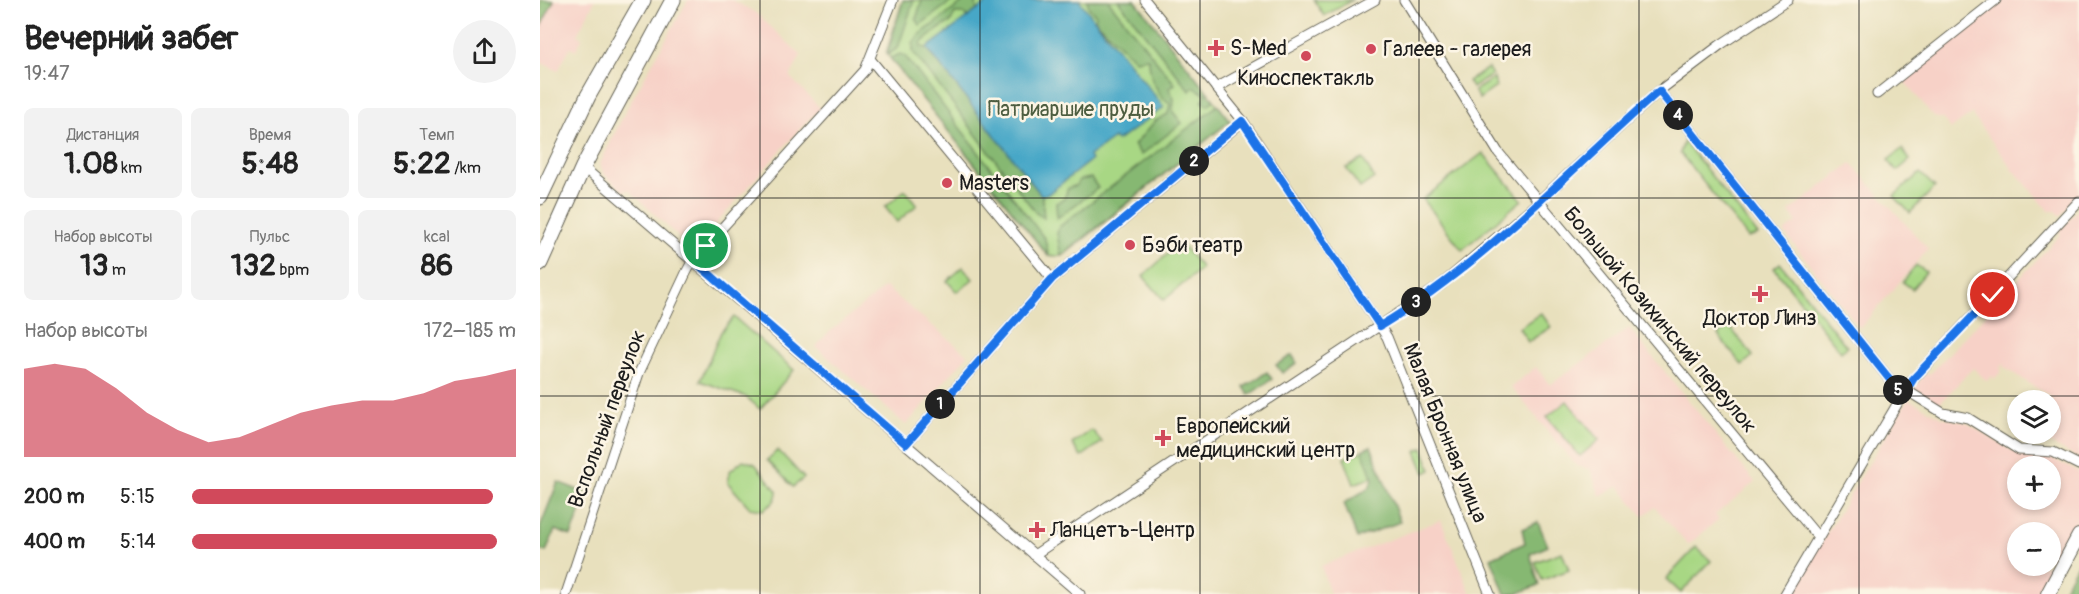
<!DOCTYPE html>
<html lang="ru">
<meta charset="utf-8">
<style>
:root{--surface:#fff;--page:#f2f2f2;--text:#222;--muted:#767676;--accent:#d1495b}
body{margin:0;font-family:Pangolin,sans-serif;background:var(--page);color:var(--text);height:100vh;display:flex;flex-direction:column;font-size:22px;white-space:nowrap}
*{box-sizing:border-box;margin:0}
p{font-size:20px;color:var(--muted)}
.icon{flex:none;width:33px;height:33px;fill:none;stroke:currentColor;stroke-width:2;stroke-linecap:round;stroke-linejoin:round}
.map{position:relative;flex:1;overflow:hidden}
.sheet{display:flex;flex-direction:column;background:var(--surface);width:540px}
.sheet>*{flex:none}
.tools{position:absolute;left:1467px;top:390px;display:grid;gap:12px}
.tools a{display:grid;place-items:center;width:54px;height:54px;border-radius:50%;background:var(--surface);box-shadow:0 3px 9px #0003;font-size:30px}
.pin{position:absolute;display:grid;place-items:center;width:51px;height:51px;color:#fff;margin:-26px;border:3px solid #fff;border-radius:50%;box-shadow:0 2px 6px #0007}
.km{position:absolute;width:30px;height:30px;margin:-15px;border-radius:50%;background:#222;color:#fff;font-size:16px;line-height:30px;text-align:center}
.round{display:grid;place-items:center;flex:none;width:63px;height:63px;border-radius:32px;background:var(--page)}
.overview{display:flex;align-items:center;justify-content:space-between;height:102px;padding:0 24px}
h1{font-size:33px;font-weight:800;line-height:45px}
.stats{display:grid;grid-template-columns:repeat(3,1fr);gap:9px;height:102px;padding:6px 24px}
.stats div{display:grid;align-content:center;border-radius:9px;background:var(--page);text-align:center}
.stats b{font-size:30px;font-weight:800}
.stats small{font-size:16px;font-weight:400}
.stats p{font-size:16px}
.chart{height:168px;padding:12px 24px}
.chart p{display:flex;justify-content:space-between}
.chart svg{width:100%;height:108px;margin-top:6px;fill:var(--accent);opacity:.7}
ul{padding:0 24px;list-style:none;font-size:20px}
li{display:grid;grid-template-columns:96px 72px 1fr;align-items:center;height:45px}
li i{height:15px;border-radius:8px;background:var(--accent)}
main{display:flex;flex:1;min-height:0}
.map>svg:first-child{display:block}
</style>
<main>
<section class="sheet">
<div class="overview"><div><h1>Вечерний забег</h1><p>19:47</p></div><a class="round"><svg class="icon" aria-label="share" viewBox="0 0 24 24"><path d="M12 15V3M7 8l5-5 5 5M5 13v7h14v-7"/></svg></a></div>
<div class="stats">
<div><p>Дистанция</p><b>1.08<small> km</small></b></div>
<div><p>Время</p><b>5:48</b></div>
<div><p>Темп</p><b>5:22<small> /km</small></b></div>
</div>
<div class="stats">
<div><p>Набор высоты</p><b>13<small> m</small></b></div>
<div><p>Пульс</p><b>132<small> bpm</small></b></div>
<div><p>kcal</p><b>86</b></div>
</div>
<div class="chart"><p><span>Набор высоты</span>172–185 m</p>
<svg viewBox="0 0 160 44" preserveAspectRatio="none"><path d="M0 44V8L10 6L20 8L30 16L40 26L50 33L60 38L70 36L80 31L90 26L100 23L110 21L120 21L130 18L140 13L150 11L160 8V44z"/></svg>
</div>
<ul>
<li><b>200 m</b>5:15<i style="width:93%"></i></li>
<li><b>400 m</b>5:14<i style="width:94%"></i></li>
</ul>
</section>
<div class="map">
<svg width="1539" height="594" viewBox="0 0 1539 594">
<rect width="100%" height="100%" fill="#fcf5e5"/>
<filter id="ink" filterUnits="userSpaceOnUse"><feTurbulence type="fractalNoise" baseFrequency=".0167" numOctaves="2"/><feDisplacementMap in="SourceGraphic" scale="12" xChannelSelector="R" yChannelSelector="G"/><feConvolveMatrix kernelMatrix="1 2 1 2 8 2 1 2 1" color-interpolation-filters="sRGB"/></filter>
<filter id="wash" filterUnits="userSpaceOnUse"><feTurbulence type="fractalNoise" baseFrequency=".008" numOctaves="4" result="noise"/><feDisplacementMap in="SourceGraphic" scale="24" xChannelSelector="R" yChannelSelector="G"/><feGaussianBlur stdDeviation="1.35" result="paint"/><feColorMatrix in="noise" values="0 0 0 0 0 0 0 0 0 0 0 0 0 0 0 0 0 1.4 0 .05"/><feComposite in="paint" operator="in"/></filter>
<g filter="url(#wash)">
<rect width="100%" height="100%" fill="#e8e0bd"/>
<g fill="#f7d1c7" fill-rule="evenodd">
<polygon points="0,0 55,0 37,35 42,38 36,50 30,47 18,71 0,62"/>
<polygon points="148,0 192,0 216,13 261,55 250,77 281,109 268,120 154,248 150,248 89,190 83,191 64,174 60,164 86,110"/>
<polygon points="1463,0 1539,0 1539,195 1520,216 1516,211 1509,211 1471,167 1433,116 1433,113 1411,129 1403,119 1394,117 1363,80"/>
<polygon points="1311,163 1388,249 1320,328 1244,232 1257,222 1249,212"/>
<polygon points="1539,209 1539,459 1510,443 1507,436 1510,434 1512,398 1464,367 1465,362 1460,368 1462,371 1454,379 1452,376 1447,381 1433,368 1398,405 1374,389 1384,375 1391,373 1520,235 1520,230"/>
<polygon points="345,287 428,355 366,425 276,347 286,335"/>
<polygon points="1089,328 1215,482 1175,515 1179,519 1148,545 1115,507 1103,516 1079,486 1060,496 1050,469 1037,466 971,387 996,367 1010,385"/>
<path d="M1368,399L1402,417L1425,422L1478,454L1511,458L1539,472V517L1497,594H1250ZM1478,466H1510V500H1478ZM1478,532H1510V566H1478Z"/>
<polygon points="901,520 931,594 790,594 781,566"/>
</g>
<g fill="#a8d784" stroke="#627a50" stroke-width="1.5">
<polygon points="363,0 595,0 690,121 523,256 508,256 346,53"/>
<polygon points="774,0 812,0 784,16"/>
<polygon points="948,68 952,75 932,88 928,81"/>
<polygon points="954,78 956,87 939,99 934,91"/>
<polygon points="1144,141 1218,235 1208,238 1140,153"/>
<polygon points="1362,149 1370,160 1357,171 1348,160"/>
<polygon points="943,153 982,200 922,250 883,199"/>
<polygon points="823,159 834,178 820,188 806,168"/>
<polygon points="1380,173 1395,187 1370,213 1354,196"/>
<polygon points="365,190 377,205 357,222 345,207"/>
<polygon points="640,243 662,268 624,300 603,276"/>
<polygon points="1240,263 1307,347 1301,352 1234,268"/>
<polygon points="1376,265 1386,272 1372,289 1363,282"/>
<polygon points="423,267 433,279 417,292 407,281"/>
<polygon points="1001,313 1011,327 988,342 979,328"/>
<polygon points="194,317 254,370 220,409 206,397 160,381 181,332"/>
<polygon points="1189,326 1213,356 1202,365 1178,335"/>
<polygon points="1027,401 1059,440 1040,456 1007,417"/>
<polygon points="552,430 562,442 541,457 532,444"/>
<polygon points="883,448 891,470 885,473 876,451"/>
<polygon points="238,450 264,478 253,487 227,460"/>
<polygon points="825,450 835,476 814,484 804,458"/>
<path d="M203,460L215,464L237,491C237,501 231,505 223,510L210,508L188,483L190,471Z"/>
<polygon points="1156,547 1171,561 1141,593 1126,579"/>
<polygon points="1022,552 1029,570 1002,580 995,562"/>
</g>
<g fill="#86b872" stroke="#516a47" stroke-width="1.5">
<polygon points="0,0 14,1 0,28"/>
<polygon points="363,0 374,0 358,48 347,55"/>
<polygon points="382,0 413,0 380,25 376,19"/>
<path d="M426,0H440L436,4L437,10L428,17L423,13H415L411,22C400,27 392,34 382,42L381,47L387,48L502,195L504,218L496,213L373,52V43L378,36Z"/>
<polygon points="547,0 568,0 635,84 629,88 634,99 633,112 642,123 601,155 594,145 615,121 628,114 630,103 622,98 612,80 608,58 595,60 555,20 556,15 549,8"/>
<polygon points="578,0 595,0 674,100 668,105 662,102 666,94 653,87 650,91"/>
<polygon points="360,54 365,56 505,239 509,257 350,58"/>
<polygon points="678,105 690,121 521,256 517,233 519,227"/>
<polygon points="551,178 558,188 517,218 516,203 524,199 528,188 537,185 539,180"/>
<polygon points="752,355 757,363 742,373 736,365"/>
<polygon points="727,372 732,379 709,395 704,387"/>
<polygon points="831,446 860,522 817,538 804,503 829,488 833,479 822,450"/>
<polygon points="18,482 48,494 31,536 15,530 6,552 0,550 0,527"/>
<polygon points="998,522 1008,546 990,554 999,585 976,594 965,594 951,558 985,543 982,529"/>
<polygon points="1539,561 1539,594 1521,594"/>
</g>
<polygon fill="#47a7c7" stroke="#326272" stroke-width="1.5" points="451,0 539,0 624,107 583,137 576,141 574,138 549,156 551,160 508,194 501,195 387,48"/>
</g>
<g filter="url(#ink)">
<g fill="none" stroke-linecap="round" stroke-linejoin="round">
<g stroke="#636154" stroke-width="11">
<g id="street">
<polyline points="605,0 703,121 847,337 950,594"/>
<polyline points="864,0 958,152 1278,537"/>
<polyline points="331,60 512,279"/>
<polyline points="676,88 835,0"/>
<polyline points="1119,91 1363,396"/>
<polyline points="1337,94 1456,0"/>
<polyline points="43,167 540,594"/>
<polyline points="1366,390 1403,413 1428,418 1479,450 1513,452 1539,465"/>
<polyline points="366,444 512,279 703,121"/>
<polyline points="494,555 901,285 989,210 1119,91 1180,45 1248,0"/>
<polyline points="26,594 99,373 146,273 153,260 325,70 353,0"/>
<polyline points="1245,594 1369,384 1539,201"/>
</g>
</g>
<g stroke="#636154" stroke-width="16">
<polyline id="secondary" points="1508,594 1539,536"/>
</g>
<g stroke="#636154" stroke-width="17">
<g id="primary">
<polyline points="0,197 48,96 103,0"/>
<polyline points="0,263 43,167 133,0"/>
</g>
</g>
<use href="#street" stroke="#fff" stroke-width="9"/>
<use href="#secondary" stroke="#fff" stroke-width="14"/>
<use href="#primary" stroke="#fff" stroke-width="15"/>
</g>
</g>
<g fill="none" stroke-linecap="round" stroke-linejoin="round" filter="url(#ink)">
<g stroke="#fff" stroke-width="12">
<path id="route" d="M166,246L153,260L366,444L512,279L702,121L840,326C944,264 1028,171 1119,91L1363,396L1374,378L1453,295"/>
</g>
<use href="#route" stroke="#1a73e8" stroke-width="8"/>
</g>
<path fill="none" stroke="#1c1c1c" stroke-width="1.5" stroke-opacity="0.55" d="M220,0V594M440,0V594M660,0V594M879,0V594M1099,0V594M1319,0V594M0,198H1539M0,396H1539"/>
<g fill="#d1495b" stroke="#fcf5e5" stroke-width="2">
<path d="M673 39h6v6h6v6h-6v6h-6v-6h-6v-6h6z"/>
<circle cx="831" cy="49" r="6"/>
<circle cx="766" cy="56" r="6"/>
<circle cx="407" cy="183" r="6"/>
<circle cx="590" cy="245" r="6"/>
<path d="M1217 285h6v6h6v6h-6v6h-6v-6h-6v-6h6z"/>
<path d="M620 429h6v6h6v6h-6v6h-6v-6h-6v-6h6z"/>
<path d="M494 521h6v6h6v6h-6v6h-6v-6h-6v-6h6z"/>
</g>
<g text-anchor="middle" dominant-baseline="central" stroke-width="5" stroke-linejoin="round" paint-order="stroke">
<g font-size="21" fill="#1c1c1c" stroke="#fcf5e5" text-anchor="start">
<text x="690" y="48">S-Med</text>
<text x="843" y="49">Галеев - галерея</text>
<text x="766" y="78" text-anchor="middle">Киноспектакль</text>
<text x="419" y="183">Masters</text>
<text x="602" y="245">Бэби театр</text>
<text x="1220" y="318" text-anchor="middle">Доктор Линз</text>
<text x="636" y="426">Европейский<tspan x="636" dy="24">медицинский центр</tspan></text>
<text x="510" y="530">Ланцетъ-Центр</text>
</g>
<g font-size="21" fill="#4d5d40" stroke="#fcf5e5">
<text x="531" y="109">Патриаршие пруды</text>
</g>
<g font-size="21" fill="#1c1c1c" stroke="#fcf5e5">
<text transform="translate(1120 320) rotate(50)">Большой Козихинский переулок</text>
<text transform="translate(67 419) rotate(-70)">Вспольный переулок</text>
<text transform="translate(905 433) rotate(68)">Малая Бронная улица</text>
</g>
</g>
</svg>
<div class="tools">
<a><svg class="icon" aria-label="layers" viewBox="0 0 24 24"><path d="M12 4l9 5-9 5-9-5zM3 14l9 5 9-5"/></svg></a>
<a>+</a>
<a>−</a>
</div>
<div class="pin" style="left:166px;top:246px;background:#1e9e55"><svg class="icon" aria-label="arrive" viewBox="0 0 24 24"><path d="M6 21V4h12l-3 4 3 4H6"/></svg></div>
<div class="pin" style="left:1453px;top:295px;background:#d93025"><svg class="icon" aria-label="check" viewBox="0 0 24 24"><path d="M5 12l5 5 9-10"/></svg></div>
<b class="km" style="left:400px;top:404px">1</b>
<b class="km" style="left:654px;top:161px">2</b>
<b class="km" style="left:876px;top:302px">3</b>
<b class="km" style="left:1138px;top:115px">4</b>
<b class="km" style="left:1358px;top:390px">5</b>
</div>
</main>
